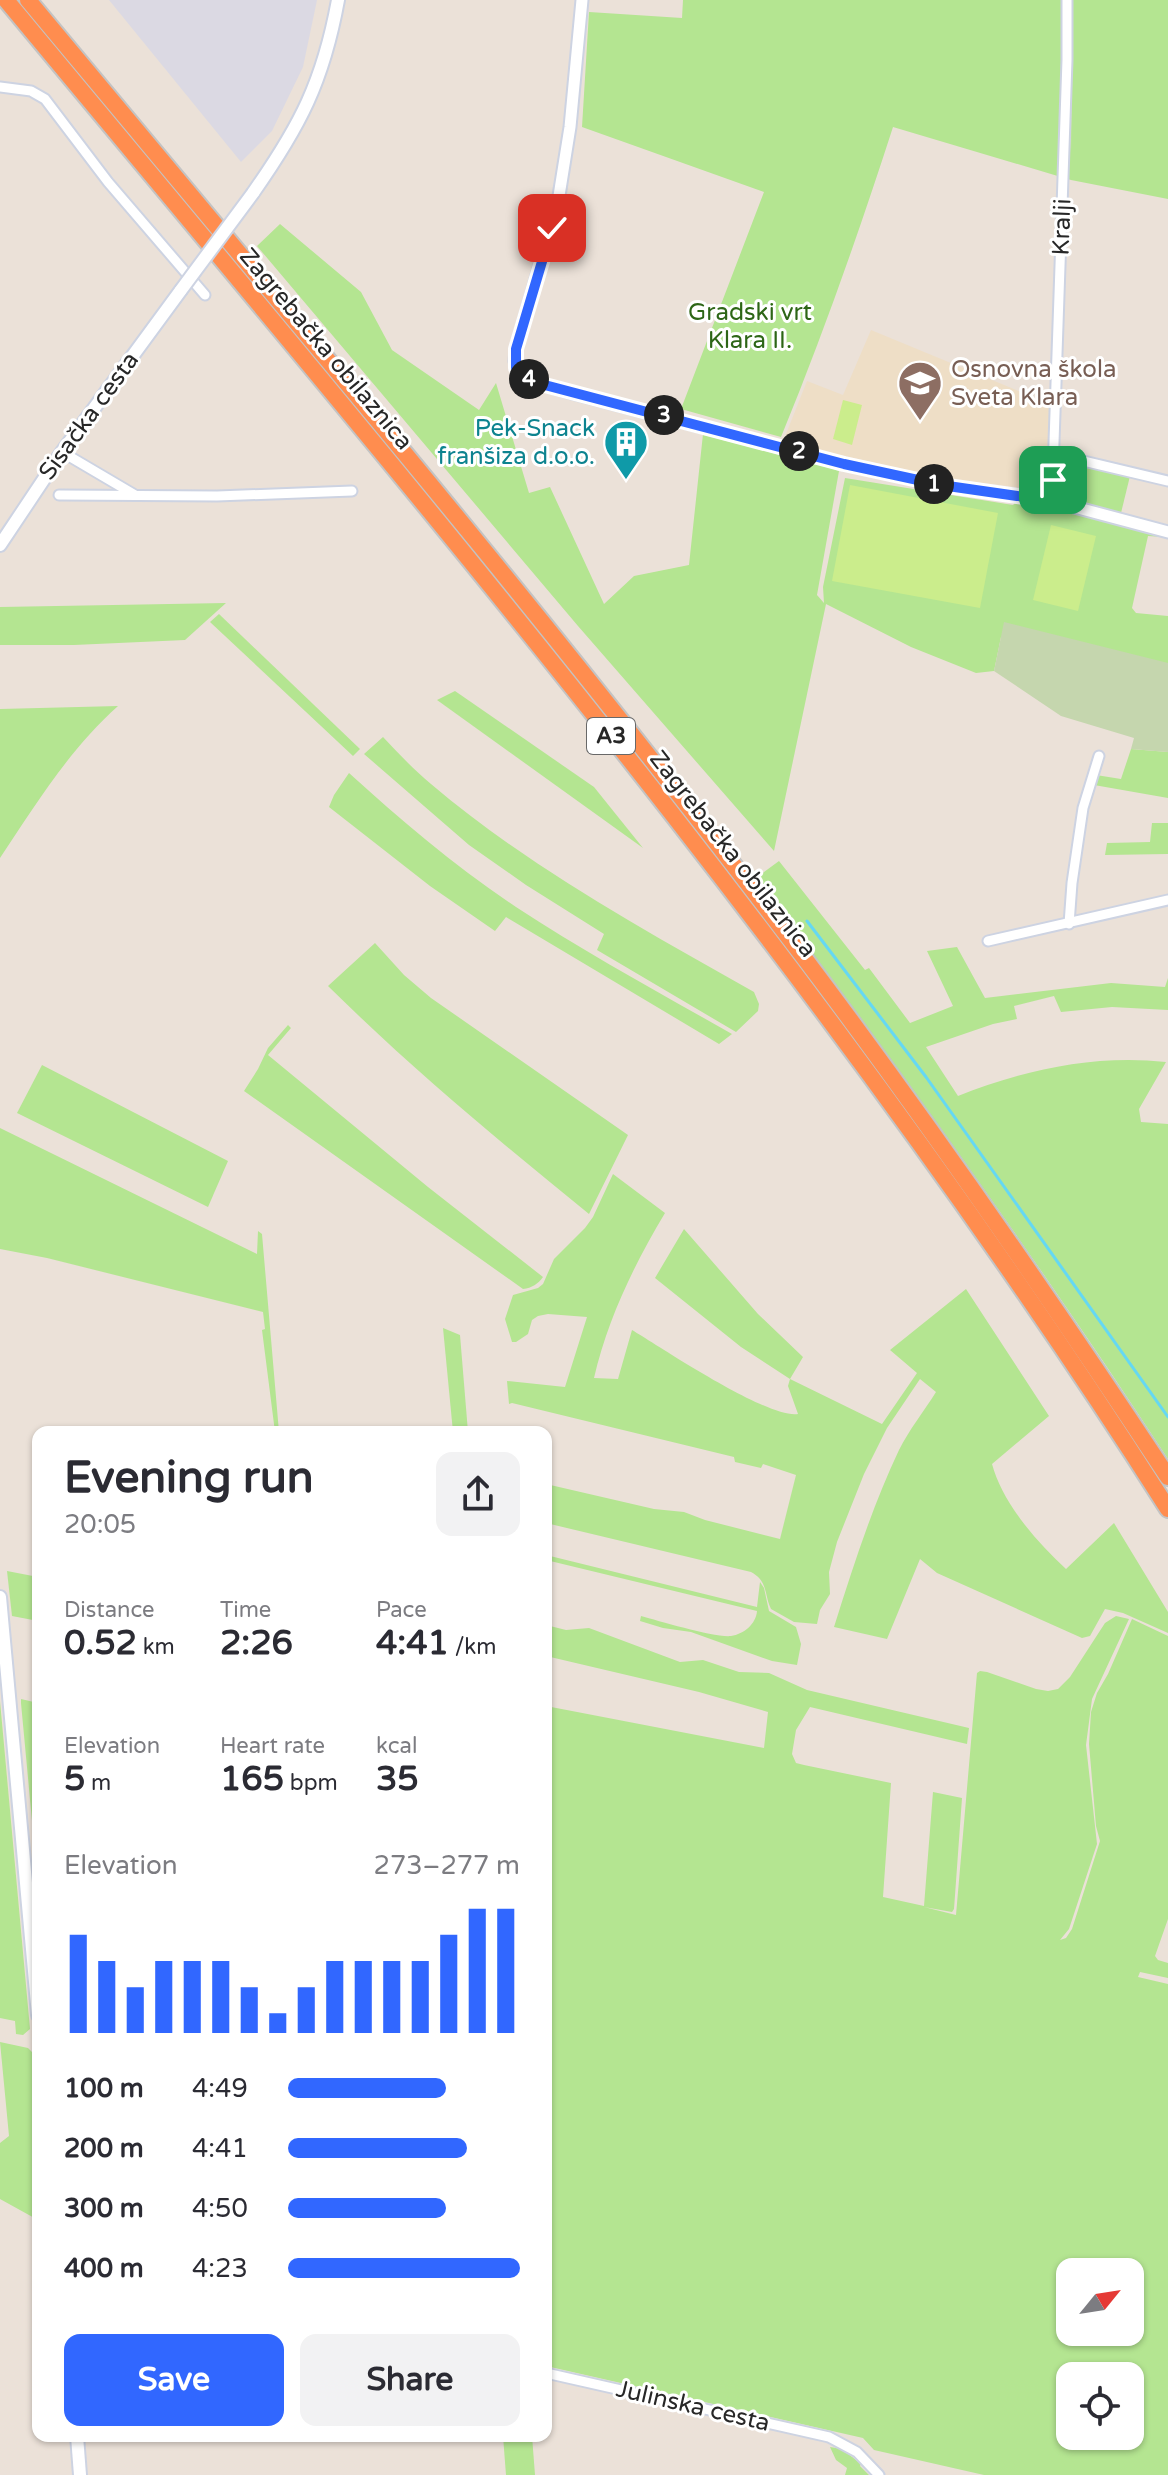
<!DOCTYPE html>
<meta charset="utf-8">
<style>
:root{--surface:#fff;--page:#f2f2f3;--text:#2b2b33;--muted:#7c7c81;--accent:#3167ff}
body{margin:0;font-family:"Varela Round",sans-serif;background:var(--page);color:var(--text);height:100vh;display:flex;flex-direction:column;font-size:30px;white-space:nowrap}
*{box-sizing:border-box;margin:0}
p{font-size:26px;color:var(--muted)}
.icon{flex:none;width:44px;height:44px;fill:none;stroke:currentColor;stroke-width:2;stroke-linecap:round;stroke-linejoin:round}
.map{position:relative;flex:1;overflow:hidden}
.side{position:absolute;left:32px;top:1426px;width:520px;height:1016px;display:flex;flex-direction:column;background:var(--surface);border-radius:16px;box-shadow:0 2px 6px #0004}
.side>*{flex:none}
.needle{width:52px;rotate:60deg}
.fabs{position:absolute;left:1056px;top:2258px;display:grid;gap:16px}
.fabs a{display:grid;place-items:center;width:88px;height:88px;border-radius:16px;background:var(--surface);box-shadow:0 2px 6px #0004;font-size:40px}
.pin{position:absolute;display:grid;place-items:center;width:68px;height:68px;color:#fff;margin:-34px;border-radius:16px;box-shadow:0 4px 12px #0006}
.km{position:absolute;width:40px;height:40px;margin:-20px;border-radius:50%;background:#222;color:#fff;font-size:22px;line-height:40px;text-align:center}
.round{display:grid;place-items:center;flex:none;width:84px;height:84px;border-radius:16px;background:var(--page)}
.overview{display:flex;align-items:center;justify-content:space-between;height:136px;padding:0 32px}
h1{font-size:44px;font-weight:800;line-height:60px}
.stats{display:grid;grid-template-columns:repeat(3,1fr);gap:12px;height:136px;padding:8px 32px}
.stats div{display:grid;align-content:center}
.stats b{font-size:34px;font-weight:800}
.stats small{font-size:22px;font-weight:400}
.stats p{font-size:22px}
.chart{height:224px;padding:16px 32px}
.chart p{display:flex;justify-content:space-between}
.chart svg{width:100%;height:144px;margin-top:8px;stroke:var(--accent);stroke-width:6}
.action{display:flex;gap:16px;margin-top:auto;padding:16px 32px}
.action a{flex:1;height:92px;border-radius:16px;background:var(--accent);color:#fff;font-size:32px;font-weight:800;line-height:92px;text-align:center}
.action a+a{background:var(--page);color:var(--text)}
ul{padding:0 32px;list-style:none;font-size:26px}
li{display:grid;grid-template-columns:128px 96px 1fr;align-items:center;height:60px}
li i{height:20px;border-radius:10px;background:var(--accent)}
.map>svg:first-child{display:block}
</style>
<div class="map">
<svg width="1168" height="2475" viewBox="0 0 1168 2475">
<rect width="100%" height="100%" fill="#ebe1d8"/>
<polygon fill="#dbd9e3" points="109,0 317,0 303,67 272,131 241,162"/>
<polygon fill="#eedec6" points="871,330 1050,404 1049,491 948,479 804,447 784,439 807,381 843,395"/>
<g fill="#b4e591" fill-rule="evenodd">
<path d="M683,0H1065L1071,153L1072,0H1168V199L1071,180L893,127C859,232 823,335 781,437L681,409L764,192L582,127L589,12L682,18Z"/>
<polygon points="280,224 361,292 392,350 479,410 496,383 529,493 550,487 604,604 634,576 689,565 703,434 797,456 839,471 817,595 824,603 823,587 845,478 1013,505 1017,501 1032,503 1164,537 1148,536 1132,608 1136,613 1168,616 1168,680 1001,637 994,671 976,673 911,647 826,604 774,851 578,626 257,246"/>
<polygon points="1060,462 1130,476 1121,513 1059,496 1058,463"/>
<polygon points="226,603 185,640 74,645 0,645 0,607"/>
<polygon points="219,614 360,749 353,756 210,622"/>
<polygon points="455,691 594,787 643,848 437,700"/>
<path d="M118,706C69,750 36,804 0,858V709Z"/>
<path d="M383,737C398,753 414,770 431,784C529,867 642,929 754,992L759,1004L758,1011L736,1032L597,950L604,934L526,885L469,845L364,754Z"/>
<polygon points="1131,749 1168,752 1168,798 1094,785 1096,775 1121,779"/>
<path d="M349,773C402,821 456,867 516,907C586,953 660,993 732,1034L719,1044L506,917L495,931L430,886L329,807L334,795Z"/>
<polygon points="1152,823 1168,823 1168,854 1105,855 1107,843 1150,842"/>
<path d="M779,861L865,970L869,968L910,1023L953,1006L927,951L957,947L985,998L1111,983L1165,987L1168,978V1010L1112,1007L1061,1012L1054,996L1014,1006L1017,1019L993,1024L926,1047L958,1096C1023,1070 1095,1054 1166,1062L1139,1109L1141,1122L1168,1124V1459C1038,1260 899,1068 756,878Z"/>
<path d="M375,943L404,975L431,998L628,1135L589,1214C499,1141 411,1068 328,986Z"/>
<path d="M288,1025L291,1028L268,1055L428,1187L543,1277C538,1284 532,1288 523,1289L244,1091L258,1069L268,1048Z"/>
<polygon points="42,1065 228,1161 208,1207 17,1113"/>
<polygon points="0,1128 257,1254 258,1231 262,1234 279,1432 275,1432 262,1330 265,1329 263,1312 47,1258 0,1249"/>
<path d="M613,1174L665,1213C634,1265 608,1318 594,1378L618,1379L632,1330C662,1348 768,1419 798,1414L788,1386L790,1379L741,1347L655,1278L684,1229L758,1314L803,1357L790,1379L882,1424L917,1373L890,1350L966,1289L1049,1416L992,1464C1003,1504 1036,1541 1066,1569L1114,1523L1168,1612V1633L1123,1613L1105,1609L1090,1636L1082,1638L937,1573L920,1559L887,1639L834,1627C853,1567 872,1507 899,1450C909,1430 924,1411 936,1392L920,1379L887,1428L864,1474L837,1542L829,1572L830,1594L820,1610L817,1624L794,1622L771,1609C764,1594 768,1581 751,1572L546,1523V1484L654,1509L684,1512L705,1520L780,1539L796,1475L763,1464L761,1468L735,1462L734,1457L512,1403L509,1404L507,1381L565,1387L587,1317L548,1314L538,1316L532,1320L528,1334L516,1342H512L505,1319L513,1295L538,1288L543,1284L554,1259L585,1228L593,1217Z"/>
<polygon points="443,1328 460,1335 468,1432 453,1432"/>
<path d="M546,1555L757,1607L760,1582L764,1588L769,1611L796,1627L801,1644L797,1665L772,1661L691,1632L663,1628L640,1621L641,1616C659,1621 716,1638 731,1636C744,1634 756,1624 757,1611L546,1560Z"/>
<polygon points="7,1571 38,1577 38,1621 12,1616"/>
<path d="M1116,1616L1129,1619L1092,1699L1086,1745L1097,1844L1069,1929L1060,1940L1066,1938L1072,1929L1100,1841L1096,1826L1089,1744L1091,1712L1097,1693L1108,1674L1132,1619L1168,1636V1919L1155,1956L1158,1960L1168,1963V1978L1140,1972L1138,1977L1168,1984V2475H984L874,2450L863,2438L546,2366V1706L764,1748L768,1712L699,1692L546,1656V1625L566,1630L589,1628L680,1662L703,1660L739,1672L769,1673L807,1690L969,1728L967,1744L810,1707L796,1730L792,1754L796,1763L804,1765L891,1783L883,1897L924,1906L933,1792L962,1798L954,1909L952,1912L924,1907L956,1915L977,1673L980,1671L987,1672L1036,1689L1048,1691L1058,1689L1070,1677L1105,1623ZM1070,2272H1130V2332H1070ZM1070,2376H1130V2436H1070Z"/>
<polygon points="21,1699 38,1703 38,1885 21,1703"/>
<polygon points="0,1701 30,2029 23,2035 16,2034 15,2021 0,2018"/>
<polygon points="0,2042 28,2048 33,2053 38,2102 38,2220 0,2199 0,2143 9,2136"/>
<polygon points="503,2436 532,2436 535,2475 506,2475"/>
<polygon points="830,2447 842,2449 861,2464 860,2466 869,2475 845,2475 847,2468 836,2460"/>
</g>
<polygon fill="#c5d6ae" points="1004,622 1168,663 1168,752 1131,749 1134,738 1061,716 994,671"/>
<g fill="#cbed8c">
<polygon points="843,400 862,405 852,445 833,439"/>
<polygon points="850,485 998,513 980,608 832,581"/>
<polygon points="1051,525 1096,536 1078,611 1033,600"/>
</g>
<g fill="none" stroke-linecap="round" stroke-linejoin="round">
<polyline stroke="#65d8f3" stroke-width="3" points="807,921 926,1077 1168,1417"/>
<g stroke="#cdd3e2" stroke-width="13">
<g id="minor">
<polyline points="0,87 31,91 45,99 108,182 205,295"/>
<polyline points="62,452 135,495"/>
<polyline points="1054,454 1168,481"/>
<polyline points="59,495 217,496 352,491"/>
<polyline points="1052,501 1067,60 1067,0"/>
<polyline points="1069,924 1072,883 1083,808 1099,756"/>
<polyline points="988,941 1168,900"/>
<polyline points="546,2373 829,2437 857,2452 879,2475"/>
</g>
</g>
<g stroke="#cdd3e2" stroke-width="15">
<polyline id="tertiary" points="582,0 570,127 558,202 516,349 515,361 518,371 541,384 572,393 844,464 941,485 1052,501 1168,532"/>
</g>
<g stroke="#cdd3e2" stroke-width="16">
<g id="secondary">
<path d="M253,193C300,126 323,82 338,0"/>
<polyline points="0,545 62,452 181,290"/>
<polyline points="0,1597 38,2015"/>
<polyline points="77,2436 80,2475"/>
</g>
</g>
<g stroke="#c3c3c3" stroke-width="20">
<g id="motorway">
<path d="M6,0C411,488 827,972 1168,1509"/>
<path d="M28,0C290,315 556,628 802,955C930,1125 1051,1300 1168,1477"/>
</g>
</g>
<use href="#minor" stroke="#fff" stroke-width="9"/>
<use href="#tertiary" stroke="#fff" stroke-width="11"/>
<use href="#secondary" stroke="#fff" stroke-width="12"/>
<use href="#motorway" stroke="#ff8d4f" stroke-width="16"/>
<g stroke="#cdd3e2" stroke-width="16" stroke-linecap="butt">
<polyline id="secondary-bridge" points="181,290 253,193"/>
</g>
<use href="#secondary-bridge" stroke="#fff" stroke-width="12"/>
</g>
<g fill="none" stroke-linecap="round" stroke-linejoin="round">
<g stroke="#fff" stroke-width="16">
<polyline id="route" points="552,228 516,349 516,368 526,377 541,384 844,464 941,485 1052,501 1053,480"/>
</g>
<use href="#route" stroke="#3167ff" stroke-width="10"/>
</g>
<defs>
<g id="school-pin" transform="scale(2.3)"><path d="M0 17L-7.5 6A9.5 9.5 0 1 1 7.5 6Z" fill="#8d6e63" stroke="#fff"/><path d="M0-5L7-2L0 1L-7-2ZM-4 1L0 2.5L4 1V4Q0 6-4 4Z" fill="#fff"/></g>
<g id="building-pin" transform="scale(2.3)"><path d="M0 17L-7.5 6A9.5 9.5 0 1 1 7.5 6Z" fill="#0f9aa8" stroke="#fff"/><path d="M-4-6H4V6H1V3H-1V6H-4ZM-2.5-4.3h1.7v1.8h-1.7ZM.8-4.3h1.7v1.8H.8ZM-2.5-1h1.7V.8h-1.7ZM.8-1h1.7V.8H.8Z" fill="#fff"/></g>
</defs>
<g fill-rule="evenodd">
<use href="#school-pin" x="920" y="383"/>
<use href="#building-pin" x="626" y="442"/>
</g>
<g text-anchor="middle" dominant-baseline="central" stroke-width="6" stroke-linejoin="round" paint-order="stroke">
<rect fill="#fff" stroke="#686868" stroke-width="2" x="587" y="718" width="48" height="36" rx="6"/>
<g font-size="22" font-weight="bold" fill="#272727">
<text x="611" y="736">A3</text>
</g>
<g font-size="24" fill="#272727" stroke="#fff">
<text transform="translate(1062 227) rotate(-88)">Kralji</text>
<text transform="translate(326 349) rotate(50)">Zagrebačka obilaznica</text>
<text transform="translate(89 416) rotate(-54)">Sisačka cesta</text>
<text transform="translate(733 854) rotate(52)">Zagrebačka obilaznica</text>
<text transform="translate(693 2406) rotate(13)">Julinska cesta</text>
</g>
<g font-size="24" fill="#2d6616" stroke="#fff">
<text x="750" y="312">Gradski vrt<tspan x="750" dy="28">Klara II.</tspan></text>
</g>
<g font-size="24" fill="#785e54" stroke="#fff" text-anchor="start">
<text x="951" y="369">Osnovna škola<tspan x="951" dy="28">Sveta Klara</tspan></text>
</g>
<g font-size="24" fill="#0d838f" stroke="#fff" text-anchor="end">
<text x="595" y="428">Pek-Snack<tspan x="595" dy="28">franšiza d.o.o.</tspan></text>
</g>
</g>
</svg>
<div class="fabs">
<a><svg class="needle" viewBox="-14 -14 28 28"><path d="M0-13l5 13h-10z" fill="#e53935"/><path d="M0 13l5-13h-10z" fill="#7c7c81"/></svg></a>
<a><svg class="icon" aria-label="locate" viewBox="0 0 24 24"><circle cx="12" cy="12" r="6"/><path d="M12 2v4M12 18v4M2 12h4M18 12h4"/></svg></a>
</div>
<div class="pin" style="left:1053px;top:480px;background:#1e9e55"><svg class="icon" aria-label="arrive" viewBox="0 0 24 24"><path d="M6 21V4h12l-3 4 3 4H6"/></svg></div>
<div class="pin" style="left:552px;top:228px;background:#d93025"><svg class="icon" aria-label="check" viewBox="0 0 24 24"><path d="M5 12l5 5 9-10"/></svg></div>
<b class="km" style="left:934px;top:484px">1</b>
<b class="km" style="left:799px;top:451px">2</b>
<b class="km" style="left:664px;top:415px">3</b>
<b class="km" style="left:529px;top:379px">4</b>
<section class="side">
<div class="overview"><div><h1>Evening run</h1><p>20:05</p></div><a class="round"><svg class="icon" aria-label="share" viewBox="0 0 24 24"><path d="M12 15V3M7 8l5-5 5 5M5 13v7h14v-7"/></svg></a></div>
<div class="stats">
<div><p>Distance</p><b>0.52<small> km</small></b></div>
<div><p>Time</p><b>2:26</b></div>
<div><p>Pace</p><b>4:41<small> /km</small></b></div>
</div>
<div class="stats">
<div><p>Elevation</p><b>5<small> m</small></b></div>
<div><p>Heart rate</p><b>165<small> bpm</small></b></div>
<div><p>kcal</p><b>35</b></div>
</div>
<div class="chart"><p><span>Elevation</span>273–277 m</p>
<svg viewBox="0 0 160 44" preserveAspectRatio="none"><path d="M5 44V14M15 44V22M25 44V30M35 44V22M45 44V22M55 44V22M65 44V30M75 44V38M85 44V30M95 44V22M105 44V22M115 44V22M125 44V22M135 44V14M145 44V6M155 44V6"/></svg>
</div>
<ul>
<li><b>100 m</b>4:49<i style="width:68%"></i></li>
<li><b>200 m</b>4:41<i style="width:77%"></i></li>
<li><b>300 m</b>4:50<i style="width:68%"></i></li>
<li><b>400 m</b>4:23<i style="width:100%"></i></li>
</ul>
<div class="action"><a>Save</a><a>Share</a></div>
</section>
</div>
